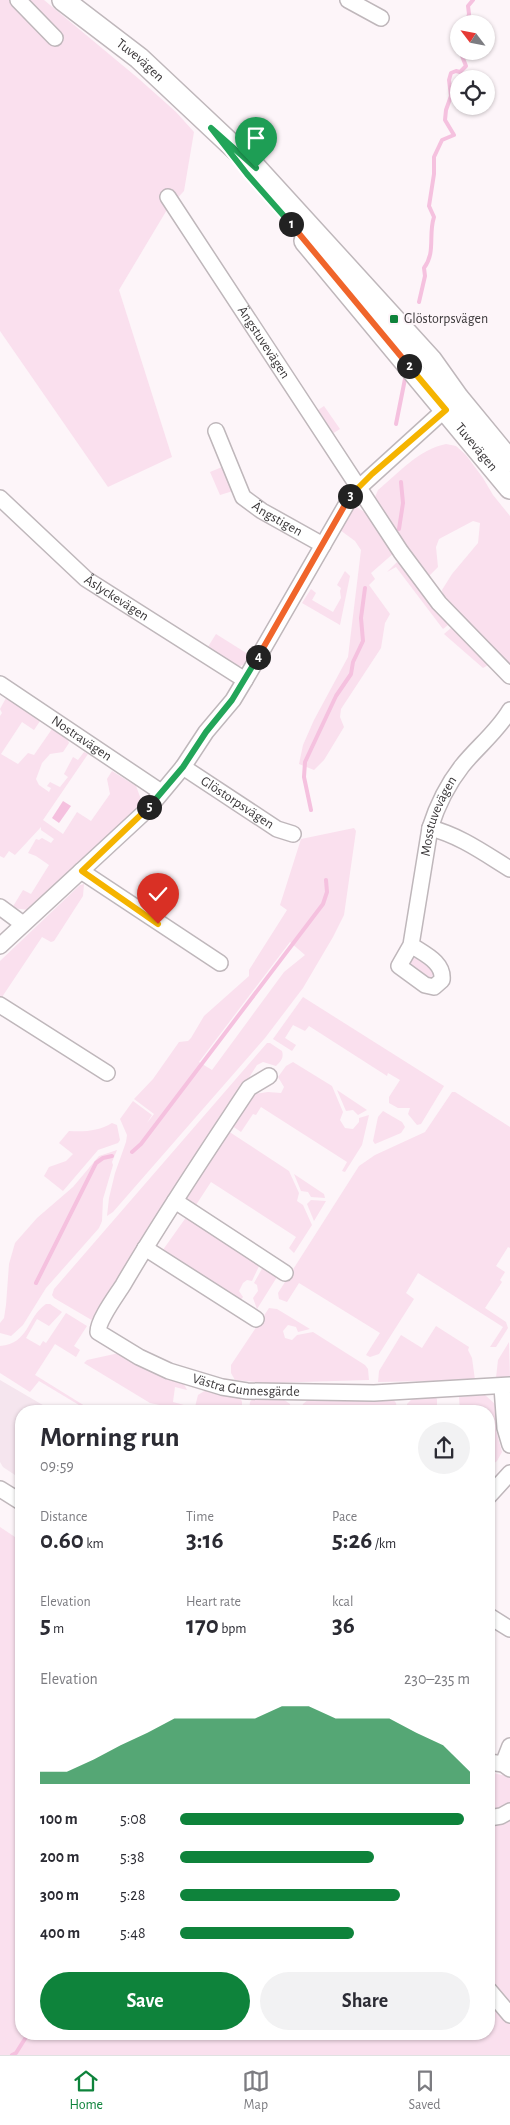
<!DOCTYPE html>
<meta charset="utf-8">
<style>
:root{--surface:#fff;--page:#f2f2f3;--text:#2b2b33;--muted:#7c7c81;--line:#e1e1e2;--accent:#0e833b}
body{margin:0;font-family:"Alegreya Sans",sans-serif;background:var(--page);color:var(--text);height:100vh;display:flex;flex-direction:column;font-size:19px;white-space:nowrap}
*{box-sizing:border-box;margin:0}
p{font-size:16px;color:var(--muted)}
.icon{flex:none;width:28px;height:28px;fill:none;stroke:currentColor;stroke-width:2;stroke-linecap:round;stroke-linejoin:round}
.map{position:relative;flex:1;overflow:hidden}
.drawer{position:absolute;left:15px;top:1405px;width:480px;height:635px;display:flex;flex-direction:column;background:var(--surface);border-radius:20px;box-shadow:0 1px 4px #0004}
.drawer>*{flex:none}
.needle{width:32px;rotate:302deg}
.tools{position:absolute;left:450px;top:15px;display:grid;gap:10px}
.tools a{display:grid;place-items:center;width:45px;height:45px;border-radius:50%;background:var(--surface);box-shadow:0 1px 4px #0004;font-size:25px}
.pin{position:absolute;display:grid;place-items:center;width:42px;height:42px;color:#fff;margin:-51px -21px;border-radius:50% 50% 50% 0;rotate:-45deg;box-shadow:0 0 5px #0007}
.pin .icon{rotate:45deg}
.km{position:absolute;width:25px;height:25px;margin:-12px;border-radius:50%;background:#222;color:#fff;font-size:14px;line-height:25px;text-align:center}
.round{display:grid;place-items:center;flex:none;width:52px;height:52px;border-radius:26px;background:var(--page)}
.head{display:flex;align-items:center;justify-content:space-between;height:85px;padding:0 25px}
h1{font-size:28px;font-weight:700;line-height:38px}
.stats{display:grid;grid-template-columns:repeat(3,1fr);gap:8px;height:85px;padding:5px 25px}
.stats div{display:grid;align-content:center}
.stats b{font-size:25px;font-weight:700}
.stats small{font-size:14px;font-weight:400}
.stats p{font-size:14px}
.chart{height:140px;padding:10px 25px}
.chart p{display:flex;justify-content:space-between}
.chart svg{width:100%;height:90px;margin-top:5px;fill:var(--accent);opacity:.7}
.cta{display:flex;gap:10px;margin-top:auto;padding:10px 25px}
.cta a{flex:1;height:58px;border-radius:30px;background:var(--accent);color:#fff;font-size:20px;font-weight:700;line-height:58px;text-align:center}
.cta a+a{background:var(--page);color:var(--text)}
ul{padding:0 25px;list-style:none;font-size:16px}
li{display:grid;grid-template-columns:80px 60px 1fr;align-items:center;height:38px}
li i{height:12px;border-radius:6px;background:var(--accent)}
.dock{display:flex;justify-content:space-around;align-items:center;height:70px;border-top:1px solid var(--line);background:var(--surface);font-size:14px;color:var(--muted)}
.dock a{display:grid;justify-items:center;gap:2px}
.dock .current{color:var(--accent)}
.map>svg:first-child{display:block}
</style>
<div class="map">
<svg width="510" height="2055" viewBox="0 0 510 2055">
<rect width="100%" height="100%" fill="#fdf5f9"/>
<polygon fill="#f5e5ee" points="0,1380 53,1411 21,1411 21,1479 3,1467 0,1462"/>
<g fill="#fae0ee" fill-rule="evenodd">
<polygon points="0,0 44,0 139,79 176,112 194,132 184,191 168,208 119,290 172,457 108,487 0,331"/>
<polygon points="324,406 340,429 332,434 318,413 318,410"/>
<path d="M446,444L456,446L466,455L483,478L493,495L510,516V666L444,600L442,590L452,574L478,543L480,523L473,521L439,539L436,547L438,567L428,577L375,503V497L378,490C399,473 419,449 446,444Z"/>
<polygon points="222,467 233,491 220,495 210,472"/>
<polygon points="355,506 366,513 395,552 371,573 375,579 369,585 390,614 385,623 381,648 341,709 340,717 344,727 324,760 314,770 299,764 303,745 314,720 348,657 361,550 355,541 340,530"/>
<polygon points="397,562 448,625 443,629 396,567 387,572"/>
<polygon points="345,571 350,576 340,625 302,603 311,589 316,593 312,600 333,612 341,598 340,591 341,588 337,585"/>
<polygon points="451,628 490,664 483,668 444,634"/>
<polygon points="216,634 251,656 247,663 238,667 206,650"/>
<polygon points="6,698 40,721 34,730 22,722 1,754 18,764 28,753 34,755 52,729 68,740 69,743 63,752 50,754 42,763 36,779 39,785 49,792 51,788 47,786 50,782 60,787 68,777 64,774 73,757 78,760 84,752 88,754 43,820 63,834 77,812 91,821 110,794 107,779 112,771 136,786 142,802 140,807 29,910 12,908 23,890 31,894 49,865 36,856 28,853 36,839 39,840 42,838 51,843 54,839 41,830 41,827 15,855 9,851 4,858 0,856 0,716 2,713 0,709"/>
<path d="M354,828L356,831L344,915L333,937L303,988L265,1038L113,1212L107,1216L109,1198L115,1173L126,1142L127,1135L120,1119L133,1101L152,1115L147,1123L154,1114L134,1099L153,1079L179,1042L188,1041L191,1038L204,1016L249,976V970L287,910L280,905L301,839ZM290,942L305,955L284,972L212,1070L199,1062Z"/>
<polygon points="84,884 83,896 54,941 51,942 42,937 0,1000 0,961 80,885"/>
<polygon points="411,958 415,958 433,970 434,973 430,980 406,964"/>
<polygon points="303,997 444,1086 421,1124 417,1125 408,1114 410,1108 398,1108 389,1103 389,1097 400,1080 388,1073 387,1076 309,1026 305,1031 293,1025 285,1038 296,1045 292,1051 273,1039"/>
<path d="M267,1043H270L282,1051C284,1058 281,1061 276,1066L263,1062L257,1065L95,1322L54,1298L52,1295L54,1289Z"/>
<polygon points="293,1062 332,1086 343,1112 340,1120 345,1128 353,1129 359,1122 359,1118 369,1115 362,1145 345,1172 342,1171 347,1162 261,1107 256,1115 253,1114 241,1132 228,1123 254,1094 268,1092 281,1093 284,1087 278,1077 286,1066"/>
<polygon points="337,1090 367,1110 358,1115 353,1110 346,1111"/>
<polygon points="452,1092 455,1092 510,1127 510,1248 508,1247 496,1266 505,1272 500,1280 502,1282 485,1308 506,1322 508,1328 496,1347 490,1347 503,1327 418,1273 406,1293 414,1299 379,1354 370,1357 366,1355 380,1333 299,1283 287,1302 279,1299 278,1293 359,1166 375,1155 425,1132"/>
<polygon points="383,1111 402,1122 405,1127 401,1133 375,1144 373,1141 378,1117"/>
<path d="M112,1123L117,1125L120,1140L118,1143L98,1150L63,1191L44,1176L49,1167L66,1161L73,1154L59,1143L69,1131C85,1132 99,1131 112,1123Z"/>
<polygon points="228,1131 289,1171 299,1193 297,1201 303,1205 312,1225 294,1253 289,1248 296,1237 211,1182 194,1208 178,1201 219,1144 222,1145"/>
<polygon points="117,1150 112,1162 113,1165 103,1199 102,1221 99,1228 46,1288 23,1325 11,1336 0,1333 0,1323 4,1318 6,1305 9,1264 15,1243 37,1218 73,1187 99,1156"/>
<polygon points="294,1174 324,1194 325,1198 311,1197 308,1192 301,1191"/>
<polygon points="311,1200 326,1201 314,1221 307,1204"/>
<polygon points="187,1216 261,1262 252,1281 247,1280 243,1283 239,1291 243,1297 238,1304 160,1254"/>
<polygon points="264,1265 276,1274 277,1277 257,1309 253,1298 258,1291 257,1285 254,1283"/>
<path d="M46,1304H50L62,1312L49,1326L37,1319L26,1338L40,1346L43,1341L46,1343L66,1313L87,1326L74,1346L80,1350L76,1357L55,1344L35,1375L93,1411H89L39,1381L30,1392L0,1373V1346C30,1343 26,1318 46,1304Z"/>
<polygon points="269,1308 277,1309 310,1329 298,1332 296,1327 288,1325 283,1331 285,1338 292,1340 297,1335 313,1332 365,1365 368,1369 369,1380 267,1383 235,1380 231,1373 231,1365"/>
<polygon points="436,1326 469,1347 468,1350 472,1358 475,1380 378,1382 379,1371 401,1335 422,1348"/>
<polygon points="509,1342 510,1378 496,1378 498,1360"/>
<polygon points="119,1353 184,1384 187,1390 175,1387 173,1402 184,1405 184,1410 150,1403 84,1363 87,1360"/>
<polygon points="206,1390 240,1397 242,1402 242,1411 194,1411 198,1395"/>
<polygon points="485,1395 496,1405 496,1430 502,1452 497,1461 489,1467 489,1411 460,1411 459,1397"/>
<polygon points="434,1396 437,1399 437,1411 407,1411 407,1404 413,1398"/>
<polygon points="253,1398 283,1399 290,1404 291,1410 249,1411 250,1402"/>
<polygon points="392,1398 396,1403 397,1411 300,1411 303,1404 309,1399"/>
<polygon points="0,1527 21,1541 21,2034 489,2034 489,1772 502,1775 510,1768 510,2055 0,2055"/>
</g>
<polygon fill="#f5c1df" points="63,801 71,806 59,823 52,818"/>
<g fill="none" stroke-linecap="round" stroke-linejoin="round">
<g stroke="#f5c1df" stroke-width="4">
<polyline points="467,24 469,14 468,6 473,0"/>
<polyline points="459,35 459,46"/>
<path d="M419,302L425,276L424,268C436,252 428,235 434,217L429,206L434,174V157L442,140L454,135L445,120L446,110L451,96L449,80L451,73L456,71L460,72L466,66L460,51"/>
<polyline points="396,424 405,379"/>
<polyline points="399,529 403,503 401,482"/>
<polyline points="311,810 304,777 305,762 336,696 351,674 353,662 363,641 361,618 365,588"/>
<polyline points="132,1152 141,1144 323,904 327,892 326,880"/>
<polyline points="36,1283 96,1163 103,1158 112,1156"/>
<polyline points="12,2055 16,2053 28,2034"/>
</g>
<g stroke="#bfb7bb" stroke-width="18">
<g id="minor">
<polyline points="18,0 55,38"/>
<polyline points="348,0 381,18"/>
<path id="s1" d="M168,197L401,552L439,603L510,676"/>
<path id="s2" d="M216,431L243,497L262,511L323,545"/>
<path id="s3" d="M0,498L86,579L245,680"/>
<path id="s4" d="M0,684L161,792"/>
<path id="s5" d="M183,767L277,829L293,834"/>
<path d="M430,828C459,835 484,853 510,869"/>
<polyline points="81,871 220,963"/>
<polyline points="0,907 23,924"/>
<path id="s6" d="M411,945C424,954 444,962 442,980L434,987L425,985L399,966L411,945L430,828C437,806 447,785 462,766C477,747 497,732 510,710"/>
<polyline points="0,946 148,809 183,767 206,732 233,700 245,680 353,493 451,404"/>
<polyline points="0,1005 107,1073"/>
<path id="s7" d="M269,1076L249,1088C206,1153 162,1218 123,1285C116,1296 98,1320 98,1332L139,1357L169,1371L222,1387L247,1391L374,1393L510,1385"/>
<polyline points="175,1201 285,1273"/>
<polyline points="145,1248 256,1319"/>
<polyline points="502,1387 505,1428 510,1445"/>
<polyline points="0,1489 21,1502"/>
<polyline points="489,1496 510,1473"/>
<polyline points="489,1616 510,1629"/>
<polyline points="489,1762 503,1764 510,1769"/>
<polyline points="503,1764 510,1746"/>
<polyline points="489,1818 501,1816 510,1811"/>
<polyline points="489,1990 510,2015"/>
</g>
</g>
<g stroke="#bfb7bb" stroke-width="24">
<g id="secondary">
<path id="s8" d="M63,0L139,58L256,168L431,360L458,398L510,461"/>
<path id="s9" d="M305,241L510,488"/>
</g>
</g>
<use href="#minor" stroke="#fff" stroke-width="15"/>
<use href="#secondary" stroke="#fff" stroke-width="21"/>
</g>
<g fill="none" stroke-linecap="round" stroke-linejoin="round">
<g stroke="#fff" stroke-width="10">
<polyline id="split-1" points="256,168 211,128 247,174 291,224"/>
</g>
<g stroke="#fff" stroke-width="10">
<polyline id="split-2" points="291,224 409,366"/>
</g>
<g stroke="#fff" stroke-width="10">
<polyline id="split-3" points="350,496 372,474 446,410 409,366"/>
</g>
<g stroke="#fff" stroke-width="10">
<polyline id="split-4" points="258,657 350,496"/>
</g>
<g stroke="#fff" stroke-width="10">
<polyline id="split-5" points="149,807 183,767 206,732 232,700 258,657"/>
</g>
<g stroke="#fff" stroke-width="10">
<polyline id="split-6" points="149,807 82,871 158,924"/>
</g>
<use href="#split-1" stroke="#22a559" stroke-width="6"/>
<use href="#split-2" stroke="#f0652b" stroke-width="6"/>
<use href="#split-3" stroke="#f5b400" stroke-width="6"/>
<use href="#split-4" stroke="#f0652b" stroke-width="6"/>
<use href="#split-5" stroke="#22a559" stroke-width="6"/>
<use href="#split-6" stroke="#f5b400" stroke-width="6"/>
</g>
<rect fill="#0e833b" stroke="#fdf5f9" stroke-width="2" x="389" y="314" width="10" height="10" rx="2.5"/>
<g text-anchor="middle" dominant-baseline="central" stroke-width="4" stroke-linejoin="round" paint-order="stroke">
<g font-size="14" fill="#3b383a" stroke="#fdf5f9">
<text stroke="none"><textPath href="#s8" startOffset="98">Tuvevägen</textPath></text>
<text stroke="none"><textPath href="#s1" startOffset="174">Ängstuvevägen</textPath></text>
<text stroke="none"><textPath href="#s9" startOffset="268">Tuvevägen</textPath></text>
<text stroke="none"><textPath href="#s2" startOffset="112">Ängstigen</textPath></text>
<text stroke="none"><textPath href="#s3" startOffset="154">Åslyckevägen</textPath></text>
<text stroke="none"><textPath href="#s4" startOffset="98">Nostravägen</textPath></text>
<text stroke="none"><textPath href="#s5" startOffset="65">Glöstorpsvägen</textPath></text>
<text stroke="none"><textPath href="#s6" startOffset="258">Mosstuvevägen</textPath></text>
<text stroke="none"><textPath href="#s7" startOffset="471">Västra Gunnesgärde</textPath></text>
</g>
<g font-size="14" fill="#3b383a" stroke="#fdf5f9" text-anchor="start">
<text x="404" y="319">Glöstorpsvägen</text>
</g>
</g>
</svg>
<div class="tools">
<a><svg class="needle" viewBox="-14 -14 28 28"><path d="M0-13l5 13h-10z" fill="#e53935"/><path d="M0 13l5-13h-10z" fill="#7c7c81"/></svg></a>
<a><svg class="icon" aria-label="locate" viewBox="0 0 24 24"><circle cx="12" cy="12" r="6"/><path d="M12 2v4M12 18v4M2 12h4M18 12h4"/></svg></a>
</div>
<div class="pin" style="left:256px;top:168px;background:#1e9e55"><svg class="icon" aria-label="arrive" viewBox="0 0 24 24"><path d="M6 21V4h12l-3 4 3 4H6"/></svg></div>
<div class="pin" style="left:158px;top:924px;background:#d93025"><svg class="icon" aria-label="check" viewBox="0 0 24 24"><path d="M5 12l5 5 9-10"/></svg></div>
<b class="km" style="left:291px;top:224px">1</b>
<b class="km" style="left:409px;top:366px">2</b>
<b class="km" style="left:350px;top:496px">3</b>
<b class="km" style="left:258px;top:657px">4</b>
<b class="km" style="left:149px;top:807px">5</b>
<section class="drawer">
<div class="head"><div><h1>Morning run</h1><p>09:59</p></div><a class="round"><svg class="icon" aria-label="share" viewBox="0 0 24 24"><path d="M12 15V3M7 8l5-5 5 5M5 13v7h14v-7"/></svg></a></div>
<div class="stats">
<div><p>Distance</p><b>0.60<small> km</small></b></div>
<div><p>Time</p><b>3:16</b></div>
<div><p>Pace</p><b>5:26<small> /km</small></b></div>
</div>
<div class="stats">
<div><p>Elevation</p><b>5<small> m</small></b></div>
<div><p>Heart rate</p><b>170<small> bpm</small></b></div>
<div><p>kcal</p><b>36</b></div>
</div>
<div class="chart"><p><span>Elevation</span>230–235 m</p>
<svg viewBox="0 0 160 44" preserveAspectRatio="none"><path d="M0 44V38L10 38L20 32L30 25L40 19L50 12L60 12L70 12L80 12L90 6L100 6L110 12L120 12L130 12L140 19L150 25L160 38V44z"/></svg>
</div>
<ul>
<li><b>100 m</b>5:08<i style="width:98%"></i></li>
<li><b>200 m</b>5:38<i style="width:67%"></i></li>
<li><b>300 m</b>5:28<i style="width:76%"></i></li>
<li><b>400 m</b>5:48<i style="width:60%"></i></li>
</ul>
<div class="cta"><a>Save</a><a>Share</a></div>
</section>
</div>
<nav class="dock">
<a class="current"><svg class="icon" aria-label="home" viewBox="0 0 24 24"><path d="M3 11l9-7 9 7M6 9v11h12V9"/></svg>Home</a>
<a><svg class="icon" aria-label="map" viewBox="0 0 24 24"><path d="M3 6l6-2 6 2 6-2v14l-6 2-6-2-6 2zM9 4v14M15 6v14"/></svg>Map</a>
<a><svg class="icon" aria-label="saved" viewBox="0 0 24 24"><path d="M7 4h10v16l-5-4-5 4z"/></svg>Saved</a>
</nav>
